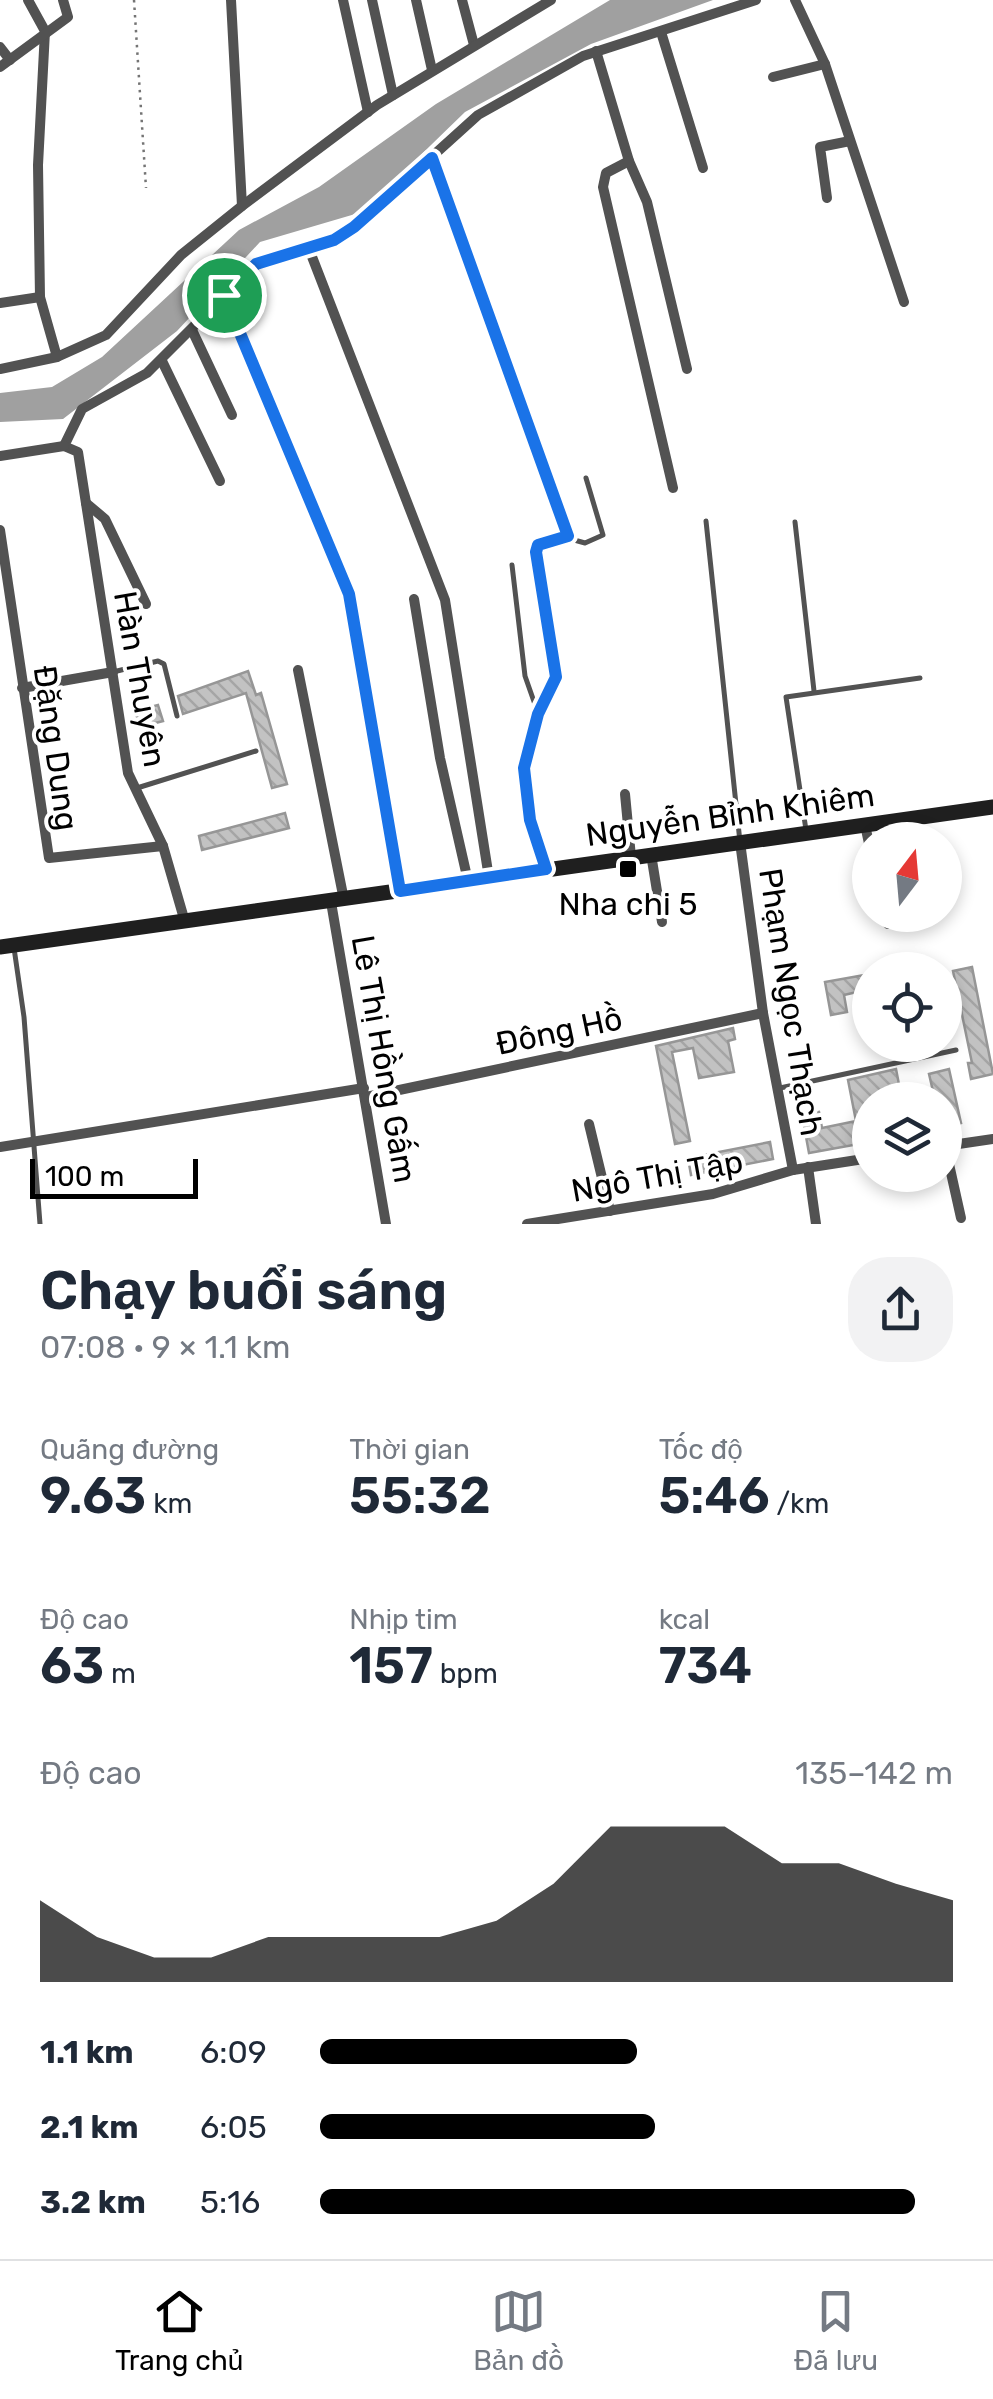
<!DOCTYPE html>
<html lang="vi">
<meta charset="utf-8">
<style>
:root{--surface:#fff;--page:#f2f2f3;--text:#1f2937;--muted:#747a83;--line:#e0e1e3;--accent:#000}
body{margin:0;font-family:Rubik,sans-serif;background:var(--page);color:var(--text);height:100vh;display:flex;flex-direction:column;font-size:38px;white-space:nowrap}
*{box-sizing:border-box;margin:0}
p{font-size:32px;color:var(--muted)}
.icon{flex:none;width:55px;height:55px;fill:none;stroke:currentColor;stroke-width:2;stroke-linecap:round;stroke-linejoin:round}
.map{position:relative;height:1224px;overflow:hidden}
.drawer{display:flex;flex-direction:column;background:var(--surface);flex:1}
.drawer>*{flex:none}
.needle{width:65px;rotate:16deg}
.tools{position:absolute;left:852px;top:822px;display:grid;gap:20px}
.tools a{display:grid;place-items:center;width:110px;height:110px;border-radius:50%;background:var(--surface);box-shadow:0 5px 15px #0003;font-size:50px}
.scale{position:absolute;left:30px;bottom:25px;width:168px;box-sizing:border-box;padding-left:10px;border:5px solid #000;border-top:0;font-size:28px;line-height:35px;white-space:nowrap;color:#000;-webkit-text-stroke:8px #fff;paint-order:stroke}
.pin{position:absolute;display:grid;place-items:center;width:85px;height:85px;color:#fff;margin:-42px;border:5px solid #fff;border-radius:50%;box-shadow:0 2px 10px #0007}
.round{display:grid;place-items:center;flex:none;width:105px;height:105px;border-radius:40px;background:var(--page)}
.summary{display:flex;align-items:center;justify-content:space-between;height:170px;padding:0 40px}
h1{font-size:55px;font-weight:600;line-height:75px}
.stats{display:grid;grid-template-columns:repeat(3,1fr);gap:15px;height:170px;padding:10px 40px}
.stats div{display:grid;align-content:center}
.stats b{font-size:50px;font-weight:600}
.stats small{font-size:28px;font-weight:400}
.stats p{font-size:28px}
.chart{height:280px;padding:20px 40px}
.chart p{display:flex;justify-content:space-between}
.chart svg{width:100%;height:180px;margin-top:10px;fill:var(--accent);opacity:.7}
ul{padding:0 40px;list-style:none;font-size:32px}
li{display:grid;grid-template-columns:160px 120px 1fr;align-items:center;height:75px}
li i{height:25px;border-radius:12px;background:var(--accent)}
.tabs{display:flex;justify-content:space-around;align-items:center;height:140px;border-top:2px solid var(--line);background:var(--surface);font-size:28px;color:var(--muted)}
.tabs a{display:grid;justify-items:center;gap:5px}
.tabs .on{color:var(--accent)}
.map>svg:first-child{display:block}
</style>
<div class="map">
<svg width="993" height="1224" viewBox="0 0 993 1224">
<defs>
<pattern id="building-back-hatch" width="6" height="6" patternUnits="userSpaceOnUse" patternTransform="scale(2.5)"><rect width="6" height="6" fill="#c2c2c2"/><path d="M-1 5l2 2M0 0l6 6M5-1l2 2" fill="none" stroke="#a5a5a5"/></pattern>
</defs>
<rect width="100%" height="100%" fill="#fff"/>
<polygon fill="#a0a0a0" points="610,0 713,0 591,44 465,112 362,212 260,242 177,331 63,419 0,422 0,393 52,387 102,357 239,230 319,187 436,104"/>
<g fill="url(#building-back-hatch)" stroke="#969696" stroke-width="2.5">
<polygon points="248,671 256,695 261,693 287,784 272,788 246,693 183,714 178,696"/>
<polygon points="158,705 163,721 140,727 135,711"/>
<polygon points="285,813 289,828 202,850 199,836"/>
<polygon points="972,967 993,1074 971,1079 968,1063 972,1063 953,971"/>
<polygon points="870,974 870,989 844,995 847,1012 831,1015 825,982"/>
<polygon points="733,1028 735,1039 728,1041 734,1072 699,1078 693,1048 672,1052 690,1141 675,1144 656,1046"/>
<polygon points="896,1069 902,1100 870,1100 870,1142 809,1153 802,1115 819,1112 822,1128 856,1121 848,1080"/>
<polygon points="949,1069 961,1123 945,1127 945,1100 935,1100 929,1074"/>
<polygon points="770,1142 773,1159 691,1175 688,1158"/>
</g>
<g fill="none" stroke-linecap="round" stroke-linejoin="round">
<polyline stroke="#747474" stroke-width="2.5" stroke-dasharray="2.5 5" stroke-linecap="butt" points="134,0 146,188"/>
<g stroke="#525252" stroke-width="5">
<polyline points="432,158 568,536 538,545 535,553 556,677 538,714 524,768 530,820 545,866"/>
<polyline points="706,521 740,842"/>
<polyline points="795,522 814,691"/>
<polyline points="567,538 585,543 603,535 586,478"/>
<polyline points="512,565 525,676 538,713"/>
<polyline points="113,672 158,661 164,664 177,716"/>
<polyline points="137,788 256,751"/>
<polyline points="806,830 786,697 920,678"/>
<polyline points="14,948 24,1017 40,1224"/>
<polyline points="780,1088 956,1050"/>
</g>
<g stroke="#525252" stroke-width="10">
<polyline points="28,0 45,31 38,165 40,297 57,357"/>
<polyline points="231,0 242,206"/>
<polyline points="343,0 368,112"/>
<polyline points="372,0 393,95"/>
<polyline points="416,0 432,70"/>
<polyline points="462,0 474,45"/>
<polyline points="795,0 825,64 904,302"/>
<polyline points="661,32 703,168"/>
<polyline points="0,47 10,60"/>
<polyline points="596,51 629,161 647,202 687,369"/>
<polyline points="0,67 68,17 63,0"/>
<polyline points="773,77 825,64"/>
<polyline points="629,161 606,173 603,187 673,488"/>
<polyline points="827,198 820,147 850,141"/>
<polyline points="309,249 445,600 489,878"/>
<polyline points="224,295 349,594 400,891"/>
<polyline points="0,303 40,297"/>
<polyline points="192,330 232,415"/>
<polyline points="162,361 220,481"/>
<polyline points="0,369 57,357 106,335 181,255 242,206 377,105 551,0"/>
<polyline points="64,446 82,409 147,373 256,264 334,240 354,227 478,115 583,56 756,0"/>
<polyline points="64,446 78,452 128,773 163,846 185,922"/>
<polyline points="0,456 64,446"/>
<polyline points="86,503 105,519 146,604"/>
<polyline points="0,530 49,858 163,846"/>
<polyline points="414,599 440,758 468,881"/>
<polyline points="298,670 344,900"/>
<polyline points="22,688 113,672"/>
<polyline points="625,794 631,857"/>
<polyline points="865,825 870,848"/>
<polyline points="740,842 763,1013 793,1170"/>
<polyline points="651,854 662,922"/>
<polyline points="331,902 386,1224"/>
<polyline points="886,915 888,924"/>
<polyline points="366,1097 763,1013"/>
<polyline points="589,1124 610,1211"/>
<polyline points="945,1146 961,1218"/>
<polyline points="945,1146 993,1139"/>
<polyline points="0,1147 364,1088"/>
<polyline points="808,1167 816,1224"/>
<polyline points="527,1224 713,1194 793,1170 870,1158"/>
</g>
<polyline stroke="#1f1f1f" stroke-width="15" points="0,947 993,807"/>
</g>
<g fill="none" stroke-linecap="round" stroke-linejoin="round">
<g stroke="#fff" stroke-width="20">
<polygon id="route" points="432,158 568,536 538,545 536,552 556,677 538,714 524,768 530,820 546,869 400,891 349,594 224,295 256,264 334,240 354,227"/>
</g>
<use href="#route" stroke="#1a73e8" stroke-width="12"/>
</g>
<rect fill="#000" stroke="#fff" stroke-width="4" x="618" y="859" width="20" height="20" rx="5"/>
<g text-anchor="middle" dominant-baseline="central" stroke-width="8" stroke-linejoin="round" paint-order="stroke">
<g font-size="32" fill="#000" stroke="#fff">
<text transform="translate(140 679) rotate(80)">Hàn Thuyên</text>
<text transform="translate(56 748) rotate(82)">Đặng Dung</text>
<text transform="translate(730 815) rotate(-8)">Nguyễn Bỉnh Khiêm</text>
<text transform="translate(791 1002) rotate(81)">Phạm Ngọc Thạch</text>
<text transform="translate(559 1031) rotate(-12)">Đông Hồ</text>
<text transform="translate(384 1059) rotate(80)">Lê Thị Hồng Gấm</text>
<text transform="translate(657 1176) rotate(-10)">Ngô Thị Tập</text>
</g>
<g font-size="32" fill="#000" stroke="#fff">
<text x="628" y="904">Nha chi 5</text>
</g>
</g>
</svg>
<div class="tools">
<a><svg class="needle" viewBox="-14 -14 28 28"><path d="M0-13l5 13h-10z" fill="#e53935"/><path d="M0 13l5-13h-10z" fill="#747a83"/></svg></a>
<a><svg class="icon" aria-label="locate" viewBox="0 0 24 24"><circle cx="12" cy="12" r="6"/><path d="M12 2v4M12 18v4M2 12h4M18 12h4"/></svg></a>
<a><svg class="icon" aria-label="layers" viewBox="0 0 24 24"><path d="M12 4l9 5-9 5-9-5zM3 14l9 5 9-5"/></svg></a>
</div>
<div class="scale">100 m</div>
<div class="pin" style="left:224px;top:295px;background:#1e9e55"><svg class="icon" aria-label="arrive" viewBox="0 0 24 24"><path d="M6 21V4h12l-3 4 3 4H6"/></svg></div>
</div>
<section class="drawer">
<div class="summary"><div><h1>Chạy buổi sáng</h1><p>07:08 · 9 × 1.1 km</p></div><a class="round"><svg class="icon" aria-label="share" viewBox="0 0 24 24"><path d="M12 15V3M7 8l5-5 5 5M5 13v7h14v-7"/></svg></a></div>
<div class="stats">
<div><p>Quãng đường</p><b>9.63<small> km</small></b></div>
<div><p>Thời gian</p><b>55:32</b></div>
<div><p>Tốc độ</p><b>5:46<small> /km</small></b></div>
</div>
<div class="stats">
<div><p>Độ cao</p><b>63<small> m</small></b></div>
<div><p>Nhịp tim</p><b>157<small> bpm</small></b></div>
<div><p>kcal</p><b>734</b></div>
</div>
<div class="chart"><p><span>Độ cao</span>135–142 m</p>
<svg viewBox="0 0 160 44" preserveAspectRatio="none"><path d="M0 44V24L10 33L20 38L30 38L40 33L50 33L60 33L70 33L80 29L90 20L100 6L110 6L120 6L130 15L140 15L150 20L160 24V44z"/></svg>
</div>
<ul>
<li><b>1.1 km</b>6:09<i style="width:50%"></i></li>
<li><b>2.1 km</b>6:05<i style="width:53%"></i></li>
<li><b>3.2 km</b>5:16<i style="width:94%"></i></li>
</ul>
</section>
<nav class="tabs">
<a class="on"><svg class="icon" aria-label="home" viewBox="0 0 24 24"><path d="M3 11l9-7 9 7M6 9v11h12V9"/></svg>Trang chủ</a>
<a><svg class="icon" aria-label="map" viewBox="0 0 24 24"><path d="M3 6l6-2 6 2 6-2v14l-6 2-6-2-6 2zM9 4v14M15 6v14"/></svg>Bản đồ</a>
<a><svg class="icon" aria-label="saved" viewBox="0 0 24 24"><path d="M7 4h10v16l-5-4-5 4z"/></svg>Đã lưu</a>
</nav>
